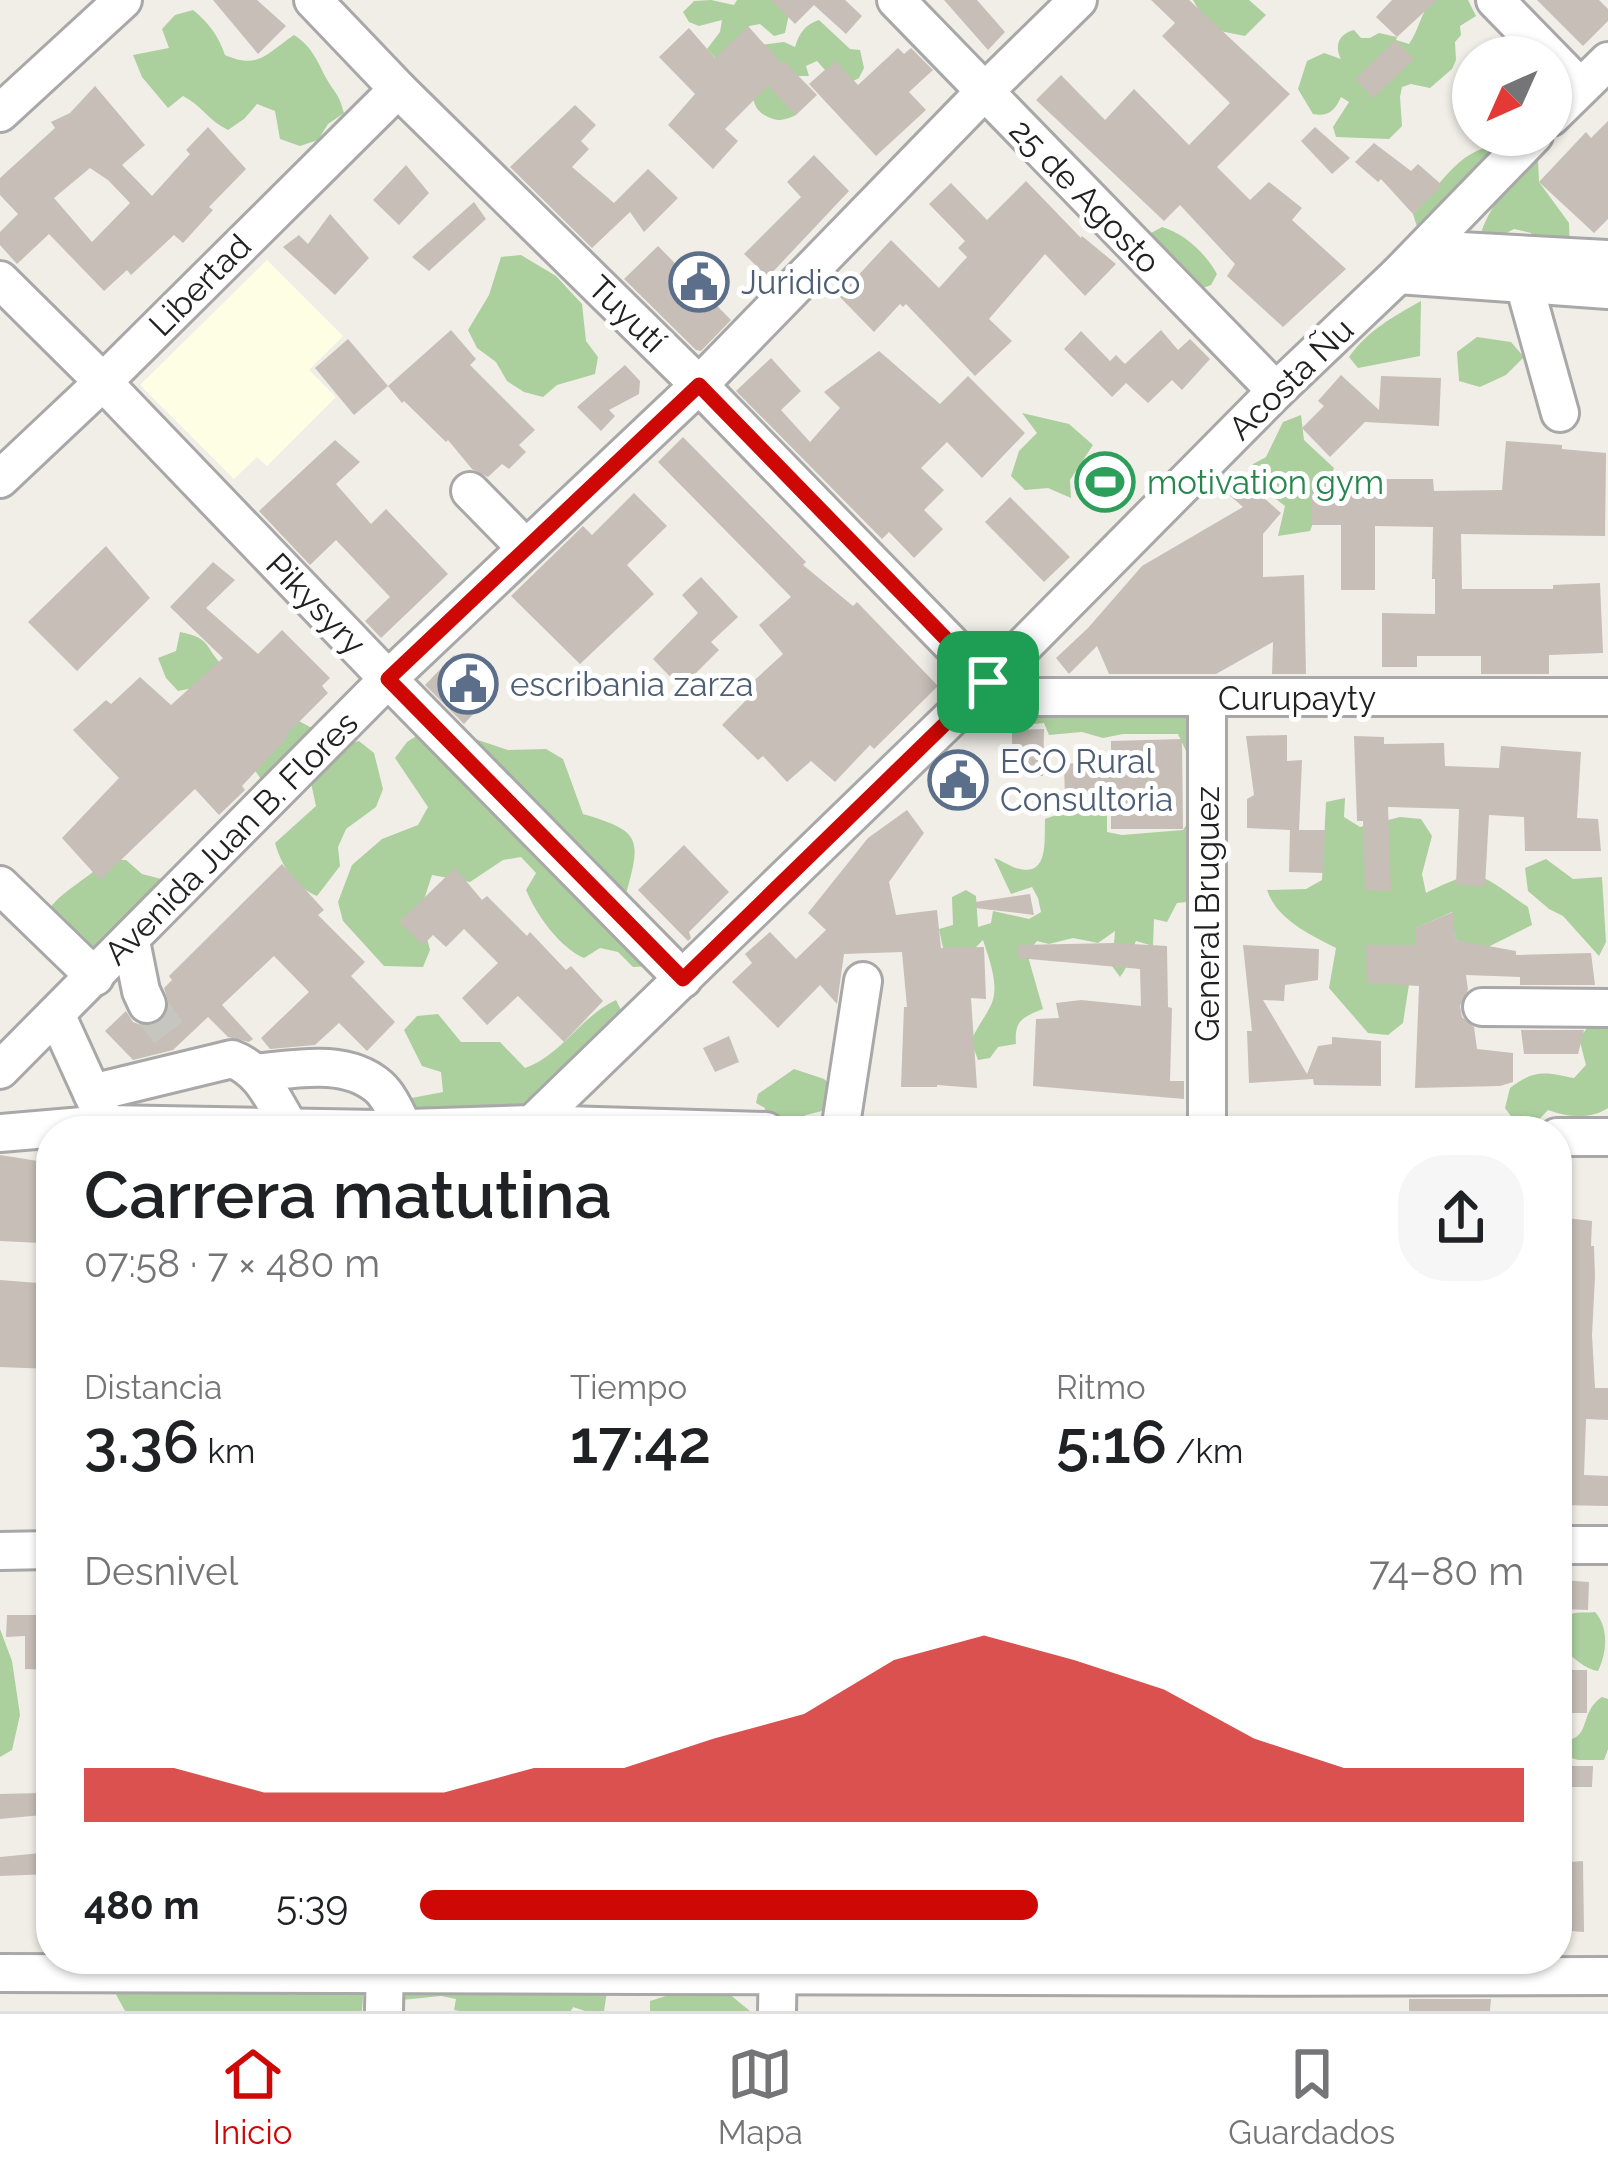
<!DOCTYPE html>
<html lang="es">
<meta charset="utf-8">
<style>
:root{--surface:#fff;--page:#f6f6f6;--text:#202124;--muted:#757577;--line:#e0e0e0;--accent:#cd0805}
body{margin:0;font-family:Raleway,sans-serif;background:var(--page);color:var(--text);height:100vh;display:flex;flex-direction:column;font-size:45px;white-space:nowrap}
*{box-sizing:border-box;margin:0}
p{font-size:39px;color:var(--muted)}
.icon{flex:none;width:66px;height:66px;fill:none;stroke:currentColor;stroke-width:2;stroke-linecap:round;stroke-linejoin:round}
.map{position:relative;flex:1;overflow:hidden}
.panel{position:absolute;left:36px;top:1116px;width:1536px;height:858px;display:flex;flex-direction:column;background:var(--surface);border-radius:48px;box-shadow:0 3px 9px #0004}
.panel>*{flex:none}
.needle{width:78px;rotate:225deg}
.fabs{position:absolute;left:1452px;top:36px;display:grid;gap:24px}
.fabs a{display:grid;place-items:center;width:120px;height:120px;border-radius:50%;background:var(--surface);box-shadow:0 3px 9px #0004;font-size:60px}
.pin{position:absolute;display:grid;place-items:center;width:102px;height:102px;color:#fff;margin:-51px;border-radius:24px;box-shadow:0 6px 18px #0006}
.round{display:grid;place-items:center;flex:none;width:126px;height:126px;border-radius:48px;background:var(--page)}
.head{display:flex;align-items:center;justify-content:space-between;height:204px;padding:0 48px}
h1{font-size:66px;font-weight:600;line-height:90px}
.stats{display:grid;grid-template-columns:repeat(3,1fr);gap:18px;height:204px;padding:12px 48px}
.stats div{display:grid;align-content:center}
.stats b{font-size:60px;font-weight:600}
.stats small{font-size:33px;font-weight:400}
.stats p{font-size:33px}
.chart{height:336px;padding:24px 48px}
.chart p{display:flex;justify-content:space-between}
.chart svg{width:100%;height:216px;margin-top:12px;fill:var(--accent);opacity:.7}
ul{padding:0 48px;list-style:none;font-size:39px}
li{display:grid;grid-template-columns:192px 144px 1fr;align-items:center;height:90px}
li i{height:30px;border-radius:15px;background:var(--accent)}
.tab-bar{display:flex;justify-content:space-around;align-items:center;height:168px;border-top:3px solid var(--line);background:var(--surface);font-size:33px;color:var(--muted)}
.tab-bar a{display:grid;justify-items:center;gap:6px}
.tab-bar .current{color:var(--accent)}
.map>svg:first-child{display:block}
</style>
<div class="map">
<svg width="1608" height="2011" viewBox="0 0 1608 2011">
<rect width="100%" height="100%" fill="#f1eee8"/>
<polygon fill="#fefee4" points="267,260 343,336 309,370 336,397 267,466 257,457 234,479 140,385"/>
<g fill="#accf9e">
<polygon points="711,0 734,5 737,0 792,0 785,33 774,36 760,24 749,26 747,37 717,60 707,49 720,32 722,20 699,26 689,22 683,12 694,1"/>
<polygon points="1193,0 1249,0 1266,15 1245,36 1210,29"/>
<path d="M1432,0H1468L1476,16L1460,26L1461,35L1455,42L1456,60L1452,69L1430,88L1411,84L1402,87L1400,97L1402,126L1389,139L1336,137L1333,127L1349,102L1341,97C1335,110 1329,117 1313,114L1298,89L1307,61L1324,53L1341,59C1334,45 1339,34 1354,30L1361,38H1370L1379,33L1397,37L1396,40L1409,44C1419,30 1421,12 1432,0Z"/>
<path d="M193,10C209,23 218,35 225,55C259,70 267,53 294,35C311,46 316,58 325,76C334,93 338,91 344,113L328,124L318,140L300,146L280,139L275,111L257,104L244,119L228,130C209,121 201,105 183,96L168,108L142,77L133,55L169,48L162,29L175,15Z"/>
<path d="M819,20L850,49L860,50L864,68L859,78L838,89L825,82V70L817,61L806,66L809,76H798L795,101L796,115C786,120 778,122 768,117C741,106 756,66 760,45L784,42L795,47C799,33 806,24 819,20Z"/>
<path d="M1497,135H1534L1418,230L1413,214C1439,188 1457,150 1495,146Z"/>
<path d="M1538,160L1539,182L1569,223L1570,249L1537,250L1531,233L1514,229L1489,242L1480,235C1491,203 1511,180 1538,160Z"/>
<path d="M1162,227C1184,233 1206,254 1217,274L1211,285L1203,288L1188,282L1150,238L1151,233Z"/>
<polygon points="521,255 556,276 582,304 586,341 598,357 595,374 557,385 543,397 524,392 507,381 496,362 477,348 468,330 489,295 501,257"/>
<path d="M1421,301L1420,356L1358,368L1349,357C1367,331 1394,316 1421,301Z"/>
<polygon points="1477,337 1511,342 1524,357 1506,375 1480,387 1459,381 1457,352"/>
<polygon points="1022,413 1069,424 1093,445 1070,480 1071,498 1048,488 1025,490 1011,476 1019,451 1037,433"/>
<polygon points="1301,415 1304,440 1334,468 1310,531 1278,536 1285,506 1247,477 1253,464 1266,457 1283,422"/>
<path d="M180,632C212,638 204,647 223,666C244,689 290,718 318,731L320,750L359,741L374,753L383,789L376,807L346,829L338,847L340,866L317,896C295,887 281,865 275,843L316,806L308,769L267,788L198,687L178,691L166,678L158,658L176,651Z"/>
<path d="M1044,703H1145L1194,716L1195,908L1187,902L1177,903L1167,922L1154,919L1153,946L1136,941C1130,954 1129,966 1120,977L1112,966L1115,931L1098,943L1073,938L1049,944L1037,941L1027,953L1043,1009C1023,1017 1014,1020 1016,1044L998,1047L990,1058L978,1060L971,1041C977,1027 984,1019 990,1007C1001,988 989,959 983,940L965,958L945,957L939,929L953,925L952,897L966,890L976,896L978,927L991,923L993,911L1029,919L1041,912L1038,898L1032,887L1011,894L994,858C1001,860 1006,864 1013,867C1050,881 1044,840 1045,819L1059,814L1057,797L1074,806L1107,812V832L1122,835L1183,830L1189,821L1186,751L1178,734H1123L1103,738L1082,732L1049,735L1044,723L1035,724L1025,719Z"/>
<path d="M441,720L454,732L508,750L546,749L563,759L583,814C640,831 642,837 626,894L667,955L652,966L633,967L618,952L600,948L584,958C559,947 536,914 526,890L536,873L521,857L503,860L470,882L432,875L420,912L430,950L423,967L384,966L343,921L338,902L352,865L382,839L418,825L428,807L395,758L407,742Z"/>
<path d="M1345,798L1344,817L1360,827L1400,817L1421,819L1432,836L1422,874L1426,893C1482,865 1479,874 1528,907L1532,925L1486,948L1455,940L1452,912L1416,928L1415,946L1403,1023L1388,1035L1368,1033L1329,988L1336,948C1311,935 1277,920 1267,890L1306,889L1322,880L1326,802Z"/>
<path d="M107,859L126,860L142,874L161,879L172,895L97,954L81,937L70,940L49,909C65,888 89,879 107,859Z"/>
<polygon points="1546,859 1573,879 1602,877 1606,942 1599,956 1563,916 1549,909 1528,891 1525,868"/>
<path d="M616,1000L624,1016L515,1117L412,1118L406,1099L443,1092L441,1072L422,1066L404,1030L417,1016L438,1014L461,1042H500L525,1068C562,1055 581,1016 616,1000Z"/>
<path d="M1608,1014V1108C1590,1120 1567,1117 1548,1110L1534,1125L1516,1123L1505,1108L1510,1088C1535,1069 1544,1072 1574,1078L1586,1065L1579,1038L1594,1020Z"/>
<polygon points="794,1069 824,1079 837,1091 826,1110 806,1115 792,1124 783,1122 773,1127 764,1118 765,1108 756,1103 758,1094"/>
<path d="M1595,1612C1608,1626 1608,1651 1598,1671C1575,1668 1534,1623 1575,1613C1582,1612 1588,1613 1595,1612Z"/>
<polygon points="0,1629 12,1661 20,1715 12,1750 0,1757"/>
<path d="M1602,1697L1608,1699V1749L1604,1760H1578L1559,1754L1557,1744C1563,1741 1570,1741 1576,1737C1588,1730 1583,1709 1602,1697Z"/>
<polygon points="585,1967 608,1985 604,2011 585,2011 573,2007 571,2011 459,2011 454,2010 456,1999 441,1996 402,2000 396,1982 529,1982 553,1993"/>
<polygon points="229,1985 293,1995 320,1990 363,1995 362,2011 125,2011 112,1987"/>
<polygon points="700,1985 723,1989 750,2011 650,2011 650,2001"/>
</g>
<g fill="#c6beb7" fill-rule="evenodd">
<polygon points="213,0 257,0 286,26 258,54"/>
<polygon points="771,0 845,0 862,16 846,34 814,5 795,24"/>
<polygon points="944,0 977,0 1005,32 988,50"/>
<polygon points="1151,0 1189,0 1290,94 1217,167 1250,200 1269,182 1302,208 1292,220 1346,269 1283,327 1227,276 1235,264 1180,205 1164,221 1036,100 1061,75 1105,120 1134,89 1189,145 1230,103 1162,36 1175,23"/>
<polygon points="1392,0 1437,0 1397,37 1376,17"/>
<polygon points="1537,0 1599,0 1608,9 1608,21 1583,46"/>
<polygon points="748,26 781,63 784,61 817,95 796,115 768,86 725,129 738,141 713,169 668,125 695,94 659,57 689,28 715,58"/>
<polygon points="1395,40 1414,59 1373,98 1355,79"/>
<polygon points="898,48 904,54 911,48 933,70 909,92 926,110 876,156 809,84 835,61 858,85"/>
<path d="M95,86L145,145L122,165L152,196L190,154L186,150L208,127L246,169L209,207L213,210L183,243L174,235L131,275L127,270L104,291L49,234L17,264L0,245V232L18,214L0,195V178L55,128L51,122L70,113ZM90,168L108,180L130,203L92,242L54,198Z"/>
<polygon points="575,105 596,125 581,141 589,149 572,167 614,203 648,169 678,198 644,232 630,212 592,248 510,167"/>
<polygon points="1608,121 1608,219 1594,233 1539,182 1586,132 1591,138"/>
<polygon points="1315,127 1350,158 1332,174 1301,141"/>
<polygon points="1374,143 1411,171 1418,164 1442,185 1413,214 1381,179 1378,182 1355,162"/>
<polygon points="814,155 849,191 768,277 744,254 801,197 787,182"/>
<polygon points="406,165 429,193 399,225 373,200"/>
<polygon points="1026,181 1081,238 1082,236 1116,264 1085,296 1045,254 989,319 1012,341 975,376 906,304 903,307 900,304 874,332 839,296 891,240 939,288 967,257 958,248 965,241 929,204 951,183 987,220"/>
<polygon points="474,202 486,219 429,271 412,257"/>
<polygon points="330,214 369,258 335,295 283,247 299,235 308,244"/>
<polygon points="658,246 731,320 701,351 696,350 624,279"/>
<polygon points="451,330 476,359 470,365 535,430 519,445 526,452 509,469 502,464 488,477 472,469 448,440 446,442 404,401 402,403 388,386"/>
<polygon points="1161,330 1178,350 1190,339 1210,359 1182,390 1172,380 1148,403 1126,383 1112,397 1064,349 1081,331 1110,361 1116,355 1125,364"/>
<polygon points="348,339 388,386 354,415 315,368"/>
<polygon points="879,351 940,404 968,376 1025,433 982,478 947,442 921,468 944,490 924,510 943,529 914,558 889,532 882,539 736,391 771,358 801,391 781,410 810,442 840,408 824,392"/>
<polygon points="625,365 640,381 639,394 609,410 615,416 601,431 577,407"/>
<polygon points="1341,375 1379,410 1381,376 1441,378 1439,426 1365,422 1330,457 1302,428 1324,406 1318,401"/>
<polygon points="683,437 806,562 803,565 853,606 857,602 938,686 874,749 870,745 835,782 811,761 787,782 763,756 758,760 722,725 753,693 747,687 783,654 759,625 791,597 658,462"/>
<polygon points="335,440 360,462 336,484 371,524 386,509 448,574 381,638 365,621 390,597 336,540 310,565 259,511"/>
<polygon points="1506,441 1562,445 1562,449 1606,453 1605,536 1461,534 1462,589 1553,589 1553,585 1600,583 1603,653 1549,655 1549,674 1481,674 1481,656 1417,656 1417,667 1382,667 1382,613 1435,614 1435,579 1432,579 1433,527 1375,526 1375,590 1341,590 1341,525 1311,525 1311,491 1383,491 1385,479 1433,479 1434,491 1502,490"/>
<polygon points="1240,477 1281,513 1263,534 1263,577 1304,575 1306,674 1272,674 1273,642 1216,674 1109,674 1097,646 1069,674 1056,658 1088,628 1142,566 1243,507 1227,493"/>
<polygon points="634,493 667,526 627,565 654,594 580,664 511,596 583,526 592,535"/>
<polygon points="1010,497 1070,557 1044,582 985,522"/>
<polygon points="106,546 150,598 77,671 28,622"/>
<polygon points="213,562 235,580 206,608 258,654 282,630 330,678 322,686 328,693 285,736 287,738 242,786 245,790 219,815 195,789 100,880 62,838 119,778 73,730 106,700 111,704 140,677 171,705 223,658 170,607"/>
<polygon points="701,577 738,617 711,642 719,650 681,688 653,659 698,613 682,595"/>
<polygon points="454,655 494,692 464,724 425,685"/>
<polygon points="1044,729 1043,776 1012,774 1012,730"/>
<polygon points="1287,735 1287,761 1302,760 1299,830 1325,830 1323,873 1289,872 1290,830 1247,828 1247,799 1254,795 1246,736"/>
<polygon points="1354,736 1384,737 1384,744 1444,743 1445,766 1499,768 1501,746 1581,752 1577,818 1598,819 1601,851 1525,851 1524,817 1489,815 1485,886 1456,885 1459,809 1388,807 1391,891 1365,890 1363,821 1357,821"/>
<polygon points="1182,739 1183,829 1111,829 1111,809 1065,800 1064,764 1111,761 1111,741"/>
<polygon points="907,810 924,833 889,882 896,915 937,910 941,948 984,947 986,999 971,998 977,1088 937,1085 937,1087 901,1087 904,1007 907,1007 902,952 844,954 837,1004 820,985 778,1028 732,982 752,963 745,954 770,932 796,959 826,930 808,913 868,838"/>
<polygon points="684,845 729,892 689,932 691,938 688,941 638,890"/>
<polygon points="282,864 324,910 318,915 365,962 351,976 395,1022 367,1051 339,1023 315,1045 270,1049 261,1038 309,992 274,956 222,1005 253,1039 249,1042 228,1037 208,1017 173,1050 133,1060 105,1031 126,1011 133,1022 144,1026 155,1025 165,1018 169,1005 164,988 172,980 169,976"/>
<polygon points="455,868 482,900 487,896 527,936 530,932 566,970 571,966 603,1001 564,1042 518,996 487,1025 462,998 498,963 464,929 446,947 433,935 423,945 399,922"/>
<polygon points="1030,894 1034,915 975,908 975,902"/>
<polygon points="1453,912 1455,940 1516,951 1516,955 1591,953 1595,985 1520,985 1520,977 1466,975 1468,990 1460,1006 1462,1017 1474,1027 1477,1049 1513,1053 1513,1082 1500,1086 1415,1088 1419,986 1367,983 1366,945 1415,945 1415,928"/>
<polygon points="1114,943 1167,946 1168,1007 1172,1008 1170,1081 1184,1081 1184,1099 1033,1086 1036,1019 1059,1018 1056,1003 1081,1000 1141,1006 1140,969 1018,958 1018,945"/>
<polygon points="1243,945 1319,949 1318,980 1285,985 1284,1001 1263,1000 1307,1074 1318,1046 1332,1044 1332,1037 1381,1041 1381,1086 1314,1085 1313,1079 1249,1083 1247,1031 1252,1031"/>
<polygon points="1521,1030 1584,1030 1578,1054 1524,1054"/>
<polygon points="729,1036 739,1062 715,1072 703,1048"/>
<polygon points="0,1155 38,1161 40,1243 0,1241"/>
<polygon points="1558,1217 1592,1221 1591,1246 1594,1246 1595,1277 1592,1335 1595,1388 1608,1388 1608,1420 1586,1419 1584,1475 1608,1476 1608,1506 1557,1505"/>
<polygon points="0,1280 38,1283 36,1306 51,1306 51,1369 0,1367"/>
<polygon points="1561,1580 1589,1582 1588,1610 1563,1609"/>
<polygon points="7,1615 51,1615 51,1670 25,1669 25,1636 6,1637"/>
<rect x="1557" y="1670" width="30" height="43"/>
<polygon points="1557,1766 1593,1766 1592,1787 1557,1787"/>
<polygon points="40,1793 42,1815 0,1819 0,1794"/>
<polygon points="51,1852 51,1874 0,1876 0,1857"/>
<polygon points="1583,1861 1584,1932 1558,1930 1557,1863"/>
<polygon points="1409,1999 1491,1999 1490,2011 1409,2011"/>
</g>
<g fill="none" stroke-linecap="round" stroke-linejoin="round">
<polyline stroke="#c7c5c0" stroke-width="36" stroke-dasharray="36 18" stroke-linecap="butt" points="147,1004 178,1045"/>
<g stroke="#a8a8a8" stroke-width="42">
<g id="minor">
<polyline points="313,0 398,89 699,385 988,682 1008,692 1032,697 1608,697"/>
<polyline points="896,0 1276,391"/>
<polyline points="1495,0 1580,87"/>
<polyline points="0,113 123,0"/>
<polyline points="1551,117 1608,61"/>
<polyline points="1424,249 1608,259"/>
<polyline points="1398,275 1608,290"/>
<polyline points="0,280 103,382 388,679 683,979"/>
<polyline points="1524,284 1560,413"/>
<polyline points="0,479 103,382 398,89"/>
<polyline points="470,491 526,548"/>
<polyline points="0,885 95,977"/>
<polyline points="131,941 141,991 147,1004"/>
<polyline points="1482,1007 1608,1008"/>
<polyline points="56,1014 102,1115"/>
<polyline points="0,1070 388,679 699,385 985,91 1078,0"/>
<path d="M256,1073C295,1069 346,1058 379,1087C390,1097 397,1115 404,1128"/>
<path d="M92,1093L232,1059C262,1070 273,1100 289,1126"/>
<polyline points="532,1124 988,682 1276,391 1398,275 1534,135"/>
<polyline points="840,1131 863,981"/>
<polyline points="1207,1131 1207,698"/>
<polyline points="0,1133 106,1124 377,1129 532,1124 766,1131"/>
<polyline points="1557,1137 1608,1137"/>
<polyline points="1557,1545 1608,1545"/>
<polyline points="0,1551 51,1550"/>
<path d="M0,1973C536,1973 1072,1979 1608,1976"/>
<polyline points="384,2011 385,1959"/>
<polyline points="777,2011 778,1959"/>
</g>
</g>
<use href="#minor" stroke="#fff" stroke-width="36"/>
</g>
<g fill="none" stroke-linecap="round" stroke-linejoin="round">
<g stroke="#fff" stroke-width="24">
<polygon id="route" points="699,385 988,682 683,979 388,679"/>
</g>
<use href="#route" stroke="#cd0805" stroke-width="15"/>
</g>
<defs>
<g id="civic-ring" transform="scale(3)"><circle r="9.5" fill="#fff" stroke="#5c6f8a" stroke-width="1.5"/><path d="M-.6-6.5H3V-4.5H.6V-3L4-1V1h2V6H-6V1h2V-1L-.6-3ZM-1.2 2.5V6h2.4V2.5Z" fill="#5c6f8a"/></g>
<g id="stadium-ring" transform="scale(3)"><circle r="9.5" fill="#fff" stroke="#2e9e5b" stroke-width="1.5"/><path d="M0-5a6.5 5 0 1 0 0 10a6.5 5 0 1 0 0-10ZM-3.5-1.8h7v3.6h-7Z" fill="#2e9e5b"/></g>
</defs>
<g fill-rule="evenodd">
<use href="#civic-ring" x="699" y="282"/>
<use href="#stadium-ring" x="1105" y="482"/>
<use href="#civic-ring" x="468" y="684"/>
<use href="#civic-ring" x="958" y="780"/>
</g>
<g text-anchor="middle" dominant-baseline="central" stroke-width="10" stroke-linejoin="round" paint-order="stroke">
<g font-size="33" fill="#212121" stroke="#fff">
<text transform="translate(1085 196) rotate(46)">25 de Agosto</text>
<text transform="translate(200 285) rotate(-45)">Libertad</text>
<text transform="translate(627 314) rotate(44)">Tuyutí</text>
<text transform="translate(1291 379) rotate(-44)">Acosta Ñu</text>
<text transform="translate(316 604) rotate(46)">Pikysyry</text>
<text x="1297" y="698">Curupayty</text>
<text transform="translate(231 838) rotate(-45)">Avenida Juan B. Flores</text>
<text transform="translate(1207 914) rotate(-90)">General Bruguez</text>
</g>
<g font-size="33" fill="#4e5e75" stroke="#fff" text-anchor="start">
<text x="741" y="282">Juridico</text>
<text x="510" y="684">escribania zarza</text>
<text x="1000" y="761">ECO Rural<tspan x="1000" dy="38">Consultoria</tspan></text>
</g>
<g font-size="33" fill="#27864d" stroke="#fff" text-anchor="start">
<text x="1147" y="482">motivation gym</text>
</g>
</g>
</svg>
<div class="fabs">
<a><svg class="needle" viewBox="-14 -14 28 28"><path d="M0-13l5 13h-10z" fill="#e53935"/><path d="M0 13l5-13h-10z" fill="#757577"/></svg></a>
</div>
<div class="pin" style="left:988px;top:682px;background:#1e9e55"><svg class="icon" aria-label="arrive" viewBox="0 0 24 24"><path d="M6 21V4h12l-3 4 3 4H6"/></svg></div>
<section class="panel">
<div class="head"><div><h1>Carrera matutina</h1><p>07:58 · 7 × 480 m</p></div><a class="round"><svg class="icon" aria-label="share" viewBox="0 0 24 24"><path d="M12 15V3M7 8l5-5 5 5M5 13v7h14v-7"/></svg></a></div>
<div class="stats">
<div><p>Distancia</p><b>3.36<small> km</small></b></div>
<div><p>Tiempo</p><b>17:42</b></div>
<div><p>Ritmo</p><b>5:16<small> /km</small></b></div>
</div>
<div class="chart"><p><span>Desnivel</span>74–80 m</p>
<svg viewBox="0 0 160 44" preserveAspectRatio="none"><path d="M0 44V33L10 33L20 38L30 38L40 38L50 33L60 33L70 27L80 22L90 11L100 6L110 11L120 17L130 27L140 33L150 33L160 33V44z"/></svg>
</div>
<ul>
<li><b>480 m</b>5:39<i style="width:56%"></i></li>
</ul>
</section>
</div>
<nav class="tab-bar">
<a class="current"><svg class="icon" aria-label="home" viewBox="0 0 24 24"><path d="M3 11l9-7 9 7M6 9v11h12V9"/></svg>Inicio</a>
<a><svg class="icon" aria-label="map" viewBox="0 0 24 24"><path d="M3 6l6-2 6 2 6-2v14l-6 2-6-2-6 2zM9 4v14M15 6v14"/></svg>Mapa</a>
<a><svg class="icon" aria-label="saved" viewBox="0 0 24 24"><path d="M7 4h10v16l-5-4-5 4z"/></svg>Guardados</a>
</nav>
